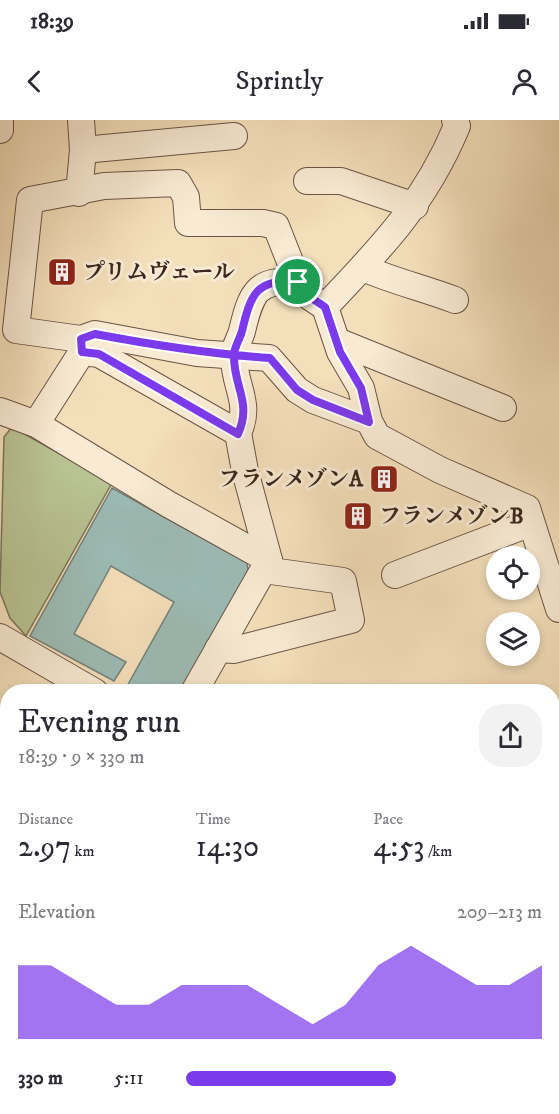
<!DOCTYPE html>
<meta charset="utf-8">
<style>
:root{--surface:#fff;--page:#f2f2f3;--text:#2b2b33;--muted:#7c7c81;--accent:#7c3aed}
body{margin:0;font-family:"IM FELL DW Pica","Noto Serif JP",serif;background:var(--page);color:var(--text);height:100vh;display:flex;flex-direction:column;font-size:22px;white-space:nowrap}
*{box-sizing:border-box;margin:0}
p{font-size:20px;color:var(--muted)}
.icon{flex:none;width:33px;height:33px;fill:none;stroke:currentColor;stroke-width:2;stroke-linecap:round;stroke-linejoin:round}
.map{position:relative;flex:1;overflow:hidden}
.sheet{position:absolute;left:0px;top:564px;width:560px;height:430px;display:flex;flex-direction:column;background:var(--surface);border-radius:24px 24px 0 0;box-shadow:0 3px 9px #0003}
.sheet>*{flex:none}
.controls{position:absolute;left:486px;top:426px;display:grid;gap:12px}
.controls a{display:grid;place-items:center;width:54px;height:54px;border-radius:50%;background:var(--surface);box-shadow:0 3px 9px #0003;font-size:30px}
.pin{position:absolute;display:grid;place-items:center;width:51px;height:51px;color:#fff;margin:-26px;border:3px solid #fff;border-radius:50%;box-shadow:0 2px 6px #0007}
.round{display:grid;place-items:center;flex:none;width:63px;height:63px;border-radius:24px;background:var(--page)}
.summary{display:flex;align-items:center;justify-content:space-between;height:102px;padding:0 18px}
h1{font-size:33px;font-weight:600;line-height:45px}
.figures{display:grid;grid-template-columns:repeat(3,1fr);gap:9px;height:102px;padding:6px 18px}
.figures div{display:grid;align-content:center}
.figures b{font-size:30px;font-weight:600}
.figures small{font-size:16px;font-weight:400}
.figures p{font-size:16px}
.chart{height:168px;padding:12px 18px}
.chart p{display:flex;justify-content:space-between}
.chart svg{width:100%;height:108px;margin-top:6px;fill:var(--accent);opacity:.7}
ul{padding:0 18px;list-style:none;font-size:20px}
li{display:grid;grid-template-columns:96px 72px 1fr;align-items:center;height:45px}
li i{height:15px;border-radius:8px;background:var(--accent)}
.status{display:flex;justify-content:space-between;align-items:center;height:42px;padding:0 30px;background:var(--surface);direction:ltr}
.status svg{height:16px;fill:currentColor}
header{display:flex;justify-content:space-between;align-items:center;height:78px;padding:0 18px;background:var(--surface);font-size:27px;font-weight:600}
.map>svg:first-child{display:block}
</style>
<div class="status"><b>18:39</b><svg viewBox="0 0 49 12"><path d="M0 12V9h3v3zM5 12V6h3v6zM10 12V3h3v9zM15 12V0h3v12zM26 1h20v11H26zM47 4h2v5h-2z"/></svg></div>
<header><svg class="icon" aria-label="back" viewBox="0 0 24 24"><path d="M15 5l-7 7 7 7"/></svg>Sprintly<svg class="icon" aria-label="person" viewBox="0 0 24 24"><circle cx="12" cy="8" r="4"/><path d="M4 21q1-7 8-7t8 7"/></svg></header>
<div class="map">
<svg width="559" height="994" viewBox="0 0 559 994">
<rect width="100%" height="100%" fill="#f4dfbb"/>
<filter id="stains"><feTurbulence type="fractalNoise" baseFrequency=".00333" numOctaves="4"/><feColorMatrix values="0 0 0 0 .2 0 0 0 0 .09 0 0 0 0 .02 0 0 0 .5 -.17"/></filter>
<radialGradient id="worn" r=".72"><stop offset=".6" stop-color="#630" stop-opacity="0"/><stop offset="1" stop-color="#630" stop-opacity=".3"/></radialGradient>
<g fill="#b8c293" stroke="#7a7458" stroke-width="1.5">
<polygon points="12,307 112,363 26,516 10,498 0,472 4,317"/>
<polygon points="153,987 186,987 187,990 263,987 266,990 262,994 148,994"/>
</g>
<polygon fill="#9cbcb6" stroke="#768079" stroke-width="1.5" points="112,368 247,443 248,450 181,571 132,571 126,568 174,482 111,446 74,514 126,542 114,561 30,516"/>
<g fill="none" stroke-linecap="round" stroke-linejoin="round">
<g stroke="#6a5445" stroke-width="28">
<g id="minor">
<polyline points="0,10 0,0"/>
<polyline points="83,30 234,16"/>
<polyline points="307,61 341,61 415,86"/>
<polyline points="79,73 83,30 81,0"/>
<path d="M363,148C393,161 423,168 455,180"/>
<path d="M325,187C381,128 425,83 457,6L455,0"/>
<polyline points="337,221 503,288"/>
<polyline points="0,291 36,304 168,384 269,440"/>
<polyline points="369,301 313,280 297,270 269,238 197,233 95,214 81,219 16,210 30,80 104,66 178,63 186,77 188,103 263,103 276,106 298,162 310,177 325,187 340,232 361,268 369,301 377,316 440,350 527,388 559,489"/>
<polyline points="36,304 82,232 99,234 238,313 245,351 269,440 194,572"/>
<path d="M238,313C252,283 234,267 234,237C233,229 240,219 242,211C251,174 256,158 298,162"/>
<polyline points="395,455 531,403"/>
<polyline points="0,517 95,572"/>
<polyline points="218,529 234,530 351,500 343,461 264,450"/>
<polyline points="552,646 559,636"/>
<polyline points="552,716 559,730"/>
<polyline points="0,785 8,783"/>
<polyline points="552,789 559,790"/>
<polyline points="0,827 8,822"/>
<polyline points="552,905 559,910"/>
<polyline points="0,969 8,969"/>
<polyline points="405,987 407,992 425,989 433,994"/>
<polyline points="348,994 354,987"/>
<polyline points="547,994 559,980"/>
</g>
</g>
<use href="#minor" stroke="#f8ead3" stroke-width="26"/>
</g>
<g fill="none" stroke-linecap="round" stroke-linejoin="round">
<g stroke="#fff" stroke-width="12">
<path id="route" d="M298,162C256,158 251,174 242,211C240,219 233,229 234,237C234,267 252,283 238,314L99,234L82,232L81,219L95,214C153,225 210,234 270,238L297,270L313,280L369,302L361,268L340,232L325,187L310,177L298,162"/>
</g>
<use href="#route" stroke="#7c3aed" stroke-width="8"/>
</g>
<defs>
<g id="building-square" transform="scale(1.5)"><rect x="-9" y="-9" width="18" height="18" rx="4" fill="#8f2418" stroke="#f8ead3"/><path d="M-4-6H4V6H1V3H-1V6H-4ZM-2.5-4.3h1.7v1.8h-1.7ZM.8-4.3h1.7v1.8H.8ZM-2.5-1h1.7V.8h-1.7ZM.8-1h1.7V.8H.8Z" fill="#fff"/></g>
</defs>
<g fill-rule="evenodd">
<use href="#building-square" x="62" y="152"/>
<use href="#building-square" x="384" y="359"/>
<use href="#building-square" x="358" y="396"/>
</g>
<g text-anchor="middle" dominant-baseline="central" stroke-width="6" stroke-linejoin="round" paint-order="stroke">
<g font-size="22" font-weight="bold" fill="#3c261e" stroke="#f8ead3" text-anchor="start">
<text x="83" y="152">プリムヴェール</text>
<text x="363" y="359" text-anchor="end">フランメゾンA</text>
<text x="379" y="396">フランメゾンB</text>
</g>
</g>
<rect width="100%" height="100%" filter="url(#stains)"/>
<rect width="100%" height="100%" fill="url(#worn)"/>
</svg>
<div class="controls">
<a><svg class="icon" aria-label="locate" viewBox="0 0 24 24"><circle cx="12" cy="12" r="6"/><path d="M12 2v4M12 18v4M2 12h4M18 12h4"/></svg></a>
<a><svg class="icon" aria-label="layers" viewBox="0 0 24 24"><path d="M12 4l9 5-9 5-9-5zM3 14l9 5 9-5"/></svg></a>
</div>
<div class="pin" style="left:298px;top:162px;background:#1e9e55"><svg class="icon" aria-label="arrive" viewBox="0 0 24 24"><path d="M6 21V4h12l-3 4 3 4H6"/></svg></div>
<section class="sheet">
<div class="summary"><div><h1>Evening run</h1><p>18:39 · 9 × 330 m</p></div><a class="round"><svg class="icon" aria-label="share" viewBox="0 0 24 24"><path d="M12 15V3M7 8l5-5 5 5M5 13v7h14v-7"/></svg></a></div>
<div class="figures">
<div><p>Distance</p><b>2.97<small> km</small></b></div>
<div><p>Time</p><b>14:30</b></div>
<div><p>Pace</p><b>4:53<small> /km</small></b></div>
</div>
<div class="chart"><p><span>Elevation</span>209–213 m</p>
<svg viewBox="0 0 160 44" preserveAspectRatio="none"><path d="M0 44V14L10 14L20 22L30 30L40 30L50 22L60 22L70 22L80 30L90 38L100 30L110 14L120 6L130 14L140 22L150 22L160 14V44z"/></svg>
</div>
<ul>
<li><b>330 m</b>5:11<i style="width:59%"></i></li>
</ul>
</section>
</div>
